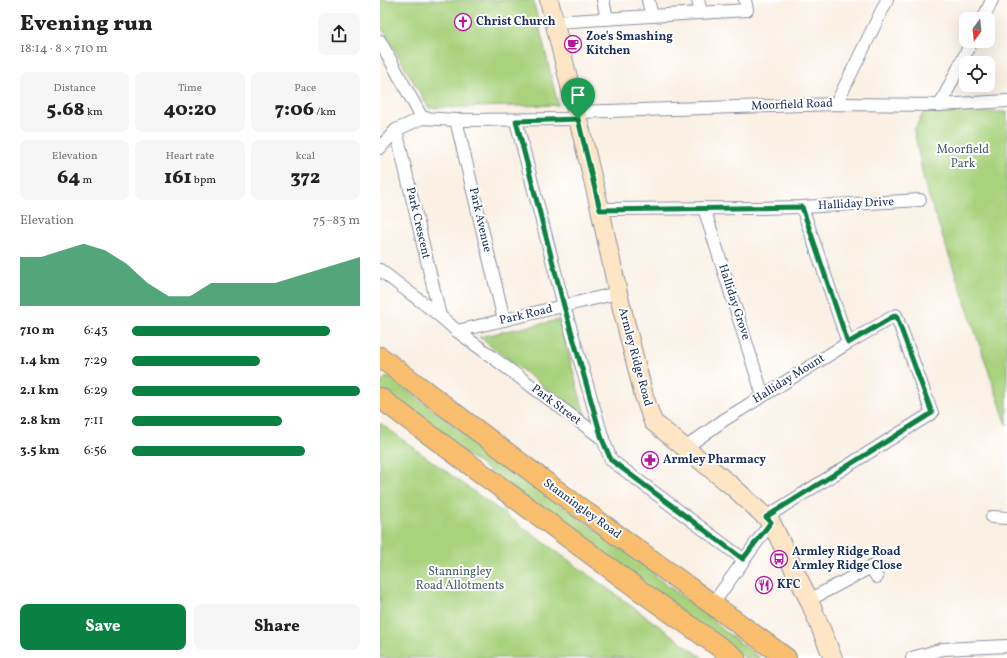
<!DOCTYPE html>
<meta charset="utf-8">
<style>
:root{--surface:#fff;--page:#f6f6f6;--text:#202124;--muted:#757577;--accent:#0b8043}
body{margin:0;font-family:Vollkorn,serif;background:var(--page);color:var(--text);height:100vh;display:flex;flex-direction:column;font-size:15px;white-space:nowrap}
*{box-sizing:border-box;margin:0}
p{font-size:13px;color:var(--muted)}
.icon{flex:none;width:22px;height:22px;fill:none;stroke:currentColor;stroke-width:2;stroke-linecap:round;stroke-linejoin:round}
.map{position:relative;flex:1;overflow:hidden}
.side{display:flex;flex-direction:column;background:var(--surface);width:380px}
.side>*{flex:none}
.needle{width:26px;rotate:195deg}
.controls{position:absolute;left:579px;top:12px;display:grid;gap:8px}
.controls a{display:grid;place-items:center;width:36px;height:36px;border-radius:8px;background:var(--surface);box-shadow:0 4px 16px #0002;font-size:20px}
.pin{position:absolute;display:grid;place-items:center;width:34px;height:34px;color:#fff;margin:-41px -17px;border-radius:50% 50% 50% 0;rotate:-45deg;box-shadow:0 0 4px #0007}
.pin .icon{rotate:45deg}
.round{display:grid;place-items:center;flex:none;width:42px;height:42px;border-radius:8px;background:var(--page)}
.summary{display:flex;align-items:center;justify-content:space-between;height:68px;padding:0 20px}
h1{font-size:22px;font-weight:800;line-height:30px}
.metrics{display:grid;grid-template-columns:repeat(3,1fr);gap:6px;height:68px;padding:4px 20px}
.metrics div{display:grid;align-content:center;border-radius:8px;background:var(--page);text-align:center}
.metrics b{font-size:20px;font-weight:800}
.metrics small{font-size:11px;font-weight:400}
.metrics p{font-size:11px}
.chart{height:112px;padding:8px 20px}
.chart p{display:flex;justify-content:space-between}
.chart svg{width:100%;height:72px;margin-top:4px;fill:var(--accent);opacity:.7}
.button{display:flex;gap:8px;margin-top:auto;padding:8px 20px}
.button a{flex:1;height:46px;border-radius:8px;background:var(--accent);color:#fff;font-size:16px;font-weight:800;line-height:46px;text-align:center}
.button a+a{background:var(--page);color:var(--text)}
ul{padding:0 20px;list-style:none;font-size:13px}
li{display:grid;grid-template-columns:64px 48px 1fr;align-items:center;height:30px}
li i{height:10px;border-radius:5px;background:var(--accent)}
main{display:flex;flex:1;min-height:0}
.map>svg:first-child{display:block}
</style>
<main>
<section class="side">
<div class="summary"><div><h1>Evening run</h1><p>18:14 · 8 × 710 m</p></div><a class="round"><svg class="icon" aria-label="share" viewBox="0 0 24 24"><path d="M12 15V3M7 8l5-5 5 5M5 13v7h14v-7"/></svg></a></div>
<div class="metrics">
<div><p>Distance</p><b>5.68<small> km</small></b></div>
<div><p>Time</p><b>40:20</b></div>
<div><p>Pace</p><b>7:06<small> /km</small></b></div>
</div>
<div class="metrics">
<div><p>Elevation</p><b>64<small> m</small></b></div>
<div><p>Heart rate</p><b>161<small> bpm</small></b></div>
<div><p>kcal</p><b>372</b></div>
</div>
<div class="chart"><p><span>Elevation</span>75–83 m</p>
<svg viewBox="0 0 160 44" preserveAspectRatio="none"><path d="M0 44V14L10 14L20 10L30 6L40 10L50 18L60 30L70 38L80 38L90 30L100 30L110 30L120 30L130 26L140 22L150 18L160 14V44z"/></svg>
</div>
<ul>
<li><b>710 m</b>6:43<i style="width:87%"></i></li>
<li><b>1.4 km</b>7:29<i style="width:56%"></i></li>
<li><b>2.1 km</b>6:29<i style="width:100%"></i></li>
<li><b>2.8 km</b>7:11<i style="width:66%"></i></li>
<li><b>3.5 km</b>6:56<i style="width:76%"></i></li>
</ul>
<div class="button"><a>Save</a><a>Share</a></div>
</section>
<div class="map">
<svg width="627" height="658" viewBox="0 0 627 658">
<rect width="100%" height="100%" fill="#fff"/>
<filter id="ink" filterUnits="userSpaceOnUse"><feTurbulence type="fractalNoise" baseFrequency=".025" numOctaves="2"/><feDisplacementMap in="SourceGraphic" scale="8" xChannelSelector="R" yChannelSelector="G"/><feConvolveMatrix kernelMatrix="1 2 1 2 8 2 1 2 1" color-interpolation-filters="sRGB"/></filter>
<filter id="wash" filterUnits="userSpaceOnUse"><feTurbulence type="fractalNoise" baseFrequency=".012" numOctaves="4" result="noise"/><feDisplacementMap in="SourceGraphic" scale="16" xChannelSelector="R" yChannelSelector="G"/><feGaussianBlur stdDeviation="0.9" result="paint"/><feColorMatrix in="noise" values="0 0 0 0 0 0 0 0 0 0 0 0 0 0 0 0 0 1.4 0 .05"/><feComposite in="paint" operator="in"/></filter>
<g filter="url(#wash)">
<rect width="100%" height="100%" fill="#faf0e3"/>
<g fill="#a9d27d" stroke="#62806e">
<polygon points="0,0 153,0 178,105 49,108 0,25"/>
<polygon points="544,112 627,112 627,425 545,185 534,130"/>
<polygon points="179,320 206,419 99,337"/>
<polygon points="5,378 11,378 114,456 275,573 275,576 330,617 346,632 380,658 365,658 327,632 0,390 0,383"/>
<polygon points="0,423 42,454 323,658 0,658"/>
</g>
</g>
<g filter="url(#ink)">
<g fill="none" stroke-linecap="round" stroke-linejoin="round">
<g stroke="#8a90a0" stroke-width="14">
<g id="street">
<polyline points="223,0 227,19"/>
<polyline points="268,0 272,16"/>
<polyline points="318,0 321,12"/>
<polyline points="603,19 612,0"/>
<polyline points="175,22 367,10 365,0"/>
<polyline points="0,41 42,118"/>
<polyline points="456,104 507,0"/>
<polyline points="560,105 592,41"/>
<polyline points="196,112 456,104 560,105 627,101"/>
<polyline points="76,120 124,320"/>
<polyline points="136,121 184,306 223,439"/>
<polyline points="16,130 60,316"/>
<polyline points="0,148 16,130 42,118 76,120 198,119"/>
<polyline points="422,207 468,343"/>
<polyline points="324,208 383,396"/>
<polyline points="220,209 374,208 422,207 540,200"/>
<polyline points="0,270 60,316 77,331 223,439 231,460 363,559"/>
<polyline points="77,331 238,293"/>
<polyline points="305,448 344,420 468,343 516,315 552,413 386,517"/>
<polyline points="612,517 627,518"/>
<polyline points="429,600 491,567 497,577"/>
<polyline points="332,605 391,522"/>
<polyline points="532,658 563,649 627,646"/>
</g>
</g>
<g stroke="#8a90a0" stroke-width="20">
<polyline id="secondary" points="169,0 220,209 238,293 264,396 273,422 352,486 391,522 429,600 453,658"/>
</g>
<g stroke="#8a90a0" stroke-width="22">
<g id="primary">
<polyline points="0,357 196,505 406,658"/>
<polyline points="0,398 262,592 355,658"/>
</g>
</g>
<use href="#street" stroke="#fff" stroke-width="12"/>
<use href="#secondary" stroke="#fde5c5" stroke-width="18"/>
<use href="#primary" stroke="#f9be6d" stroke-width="20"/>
</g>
</g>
<g fill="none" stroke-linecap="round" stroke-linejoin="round" filter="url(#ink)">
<g stroke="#fff" stroke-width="8">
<polygon id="route" points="198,119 220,210 422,207 468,343 516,315 552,413 386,517 391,522 363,559 231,460 222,439 184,306 136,121"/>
</g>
<use href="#route" stroke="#0b8043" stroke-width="5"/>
</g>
<defs>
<g id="church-ring" transform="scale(0.9)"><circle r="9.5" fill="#fff" stroke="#b5179e" stroke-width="1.5"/><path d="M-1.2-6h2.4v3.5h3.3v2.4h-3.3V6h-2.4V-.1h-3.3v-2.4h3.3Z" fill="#b5179e"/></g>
<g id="cafe-ring" transform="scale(0.9)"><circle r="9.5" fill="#fff" stroke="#b5179e" stroke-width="1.5"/><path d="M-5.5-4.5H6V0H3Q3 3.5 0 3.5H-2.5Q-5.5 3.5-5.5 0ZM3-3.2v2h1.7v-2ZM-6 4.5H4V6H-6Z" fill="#b5179e"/></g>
<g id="pharmacy-ring" transform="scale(0.9)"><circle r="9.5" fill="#fff" stroke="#b5179e" stroke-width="1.5"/><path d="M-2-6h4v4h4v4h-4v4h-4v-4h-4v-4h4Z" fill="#b5179e"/></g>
<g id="bus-ring" transform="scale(0.9)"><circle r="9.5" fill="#fff" stroke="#b5179e" stroke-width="1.5"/><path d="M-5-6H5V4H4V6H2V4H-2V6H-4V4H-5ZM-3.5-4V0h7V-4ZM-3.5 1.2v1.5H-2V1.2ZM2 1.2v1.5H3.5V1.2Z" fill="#b5179e"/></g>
<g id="restaurant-ring" transform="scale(0.9)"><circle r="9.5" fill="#fff" stroke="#b5179e" stroke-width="1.5"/><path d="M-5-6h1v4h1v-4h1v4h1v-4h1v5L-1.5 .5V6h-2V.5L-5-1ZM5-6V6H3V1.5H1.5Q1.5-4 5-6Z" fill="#b5179e"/></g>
</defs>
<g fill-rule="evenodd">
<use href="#church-ring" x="83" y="22"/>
<use href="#cafe-ring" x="193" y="44"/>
<use href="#pharmacy-ring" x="270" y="460"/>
<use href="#bus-ring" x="399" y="559"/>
<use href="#restaurant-ring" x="384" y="585"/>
</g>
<g text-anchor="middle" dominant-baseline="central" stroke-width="4" stroke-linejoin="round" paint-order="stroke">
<g font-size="12" font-weight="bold" fill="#1b2f5e" stroke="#fff" text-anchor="start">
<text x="96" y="22">Christ Church</text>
<text x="206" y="37">Zoe's Smashing<tspan x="206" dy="14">Kitchen</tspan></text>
<text x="283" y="460">Armley Pharmacy</text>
<text x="412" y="552">Armley Ridge Road<tspan x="412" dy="14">Armley Ridge Close</tspan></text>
<text x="397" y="585">KFC</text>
</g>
<g font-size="12" fill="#1b2f5e" stroke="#fff">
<text transform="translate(412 105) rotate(-2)">Moorfield Road</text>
<text transform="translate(476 204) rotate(-3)">Halliday Drive</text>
<text transform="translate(100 220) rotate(77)">Park Avenue</text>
<text transform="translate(38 223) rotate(77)">Park Crescent</text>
<text transform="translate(354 302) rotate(72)">Halliday Grove</text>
<text transform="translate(146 315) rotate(-13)">Park Road</text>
<text transform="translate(255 357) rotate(75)">Armley Ridge Road</text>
<text transform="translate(409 379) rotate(-32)">Halliday Mount</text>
<text transform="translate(176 405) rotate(37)">Park Street</text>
<text transform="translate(202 509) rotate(36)">Stanningley Road</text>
</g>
<g font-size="12" fill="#466067" stroke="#fff">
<text x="583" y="150">Moorfield<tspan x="583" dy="14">Park</tspan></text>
<text x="80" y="572">Stanningley<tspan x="80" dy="14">Road Allotments</tspan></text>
</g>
</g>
</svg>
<div class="controls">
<a><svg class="needle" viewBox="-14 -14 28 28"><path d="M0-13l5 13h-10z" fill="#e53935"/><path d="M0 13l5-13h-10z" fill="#757577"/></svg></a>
<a><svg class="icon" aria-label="locate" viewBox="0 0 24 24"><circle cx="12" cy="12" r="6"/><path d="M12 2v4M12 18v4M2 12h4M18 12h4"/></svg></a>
</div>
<div class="pin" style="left:198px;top:119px;background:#1e9e55"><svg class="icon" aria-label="arrive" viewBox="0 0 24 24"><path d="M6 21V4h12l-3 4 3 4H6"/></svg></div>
</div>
</main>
